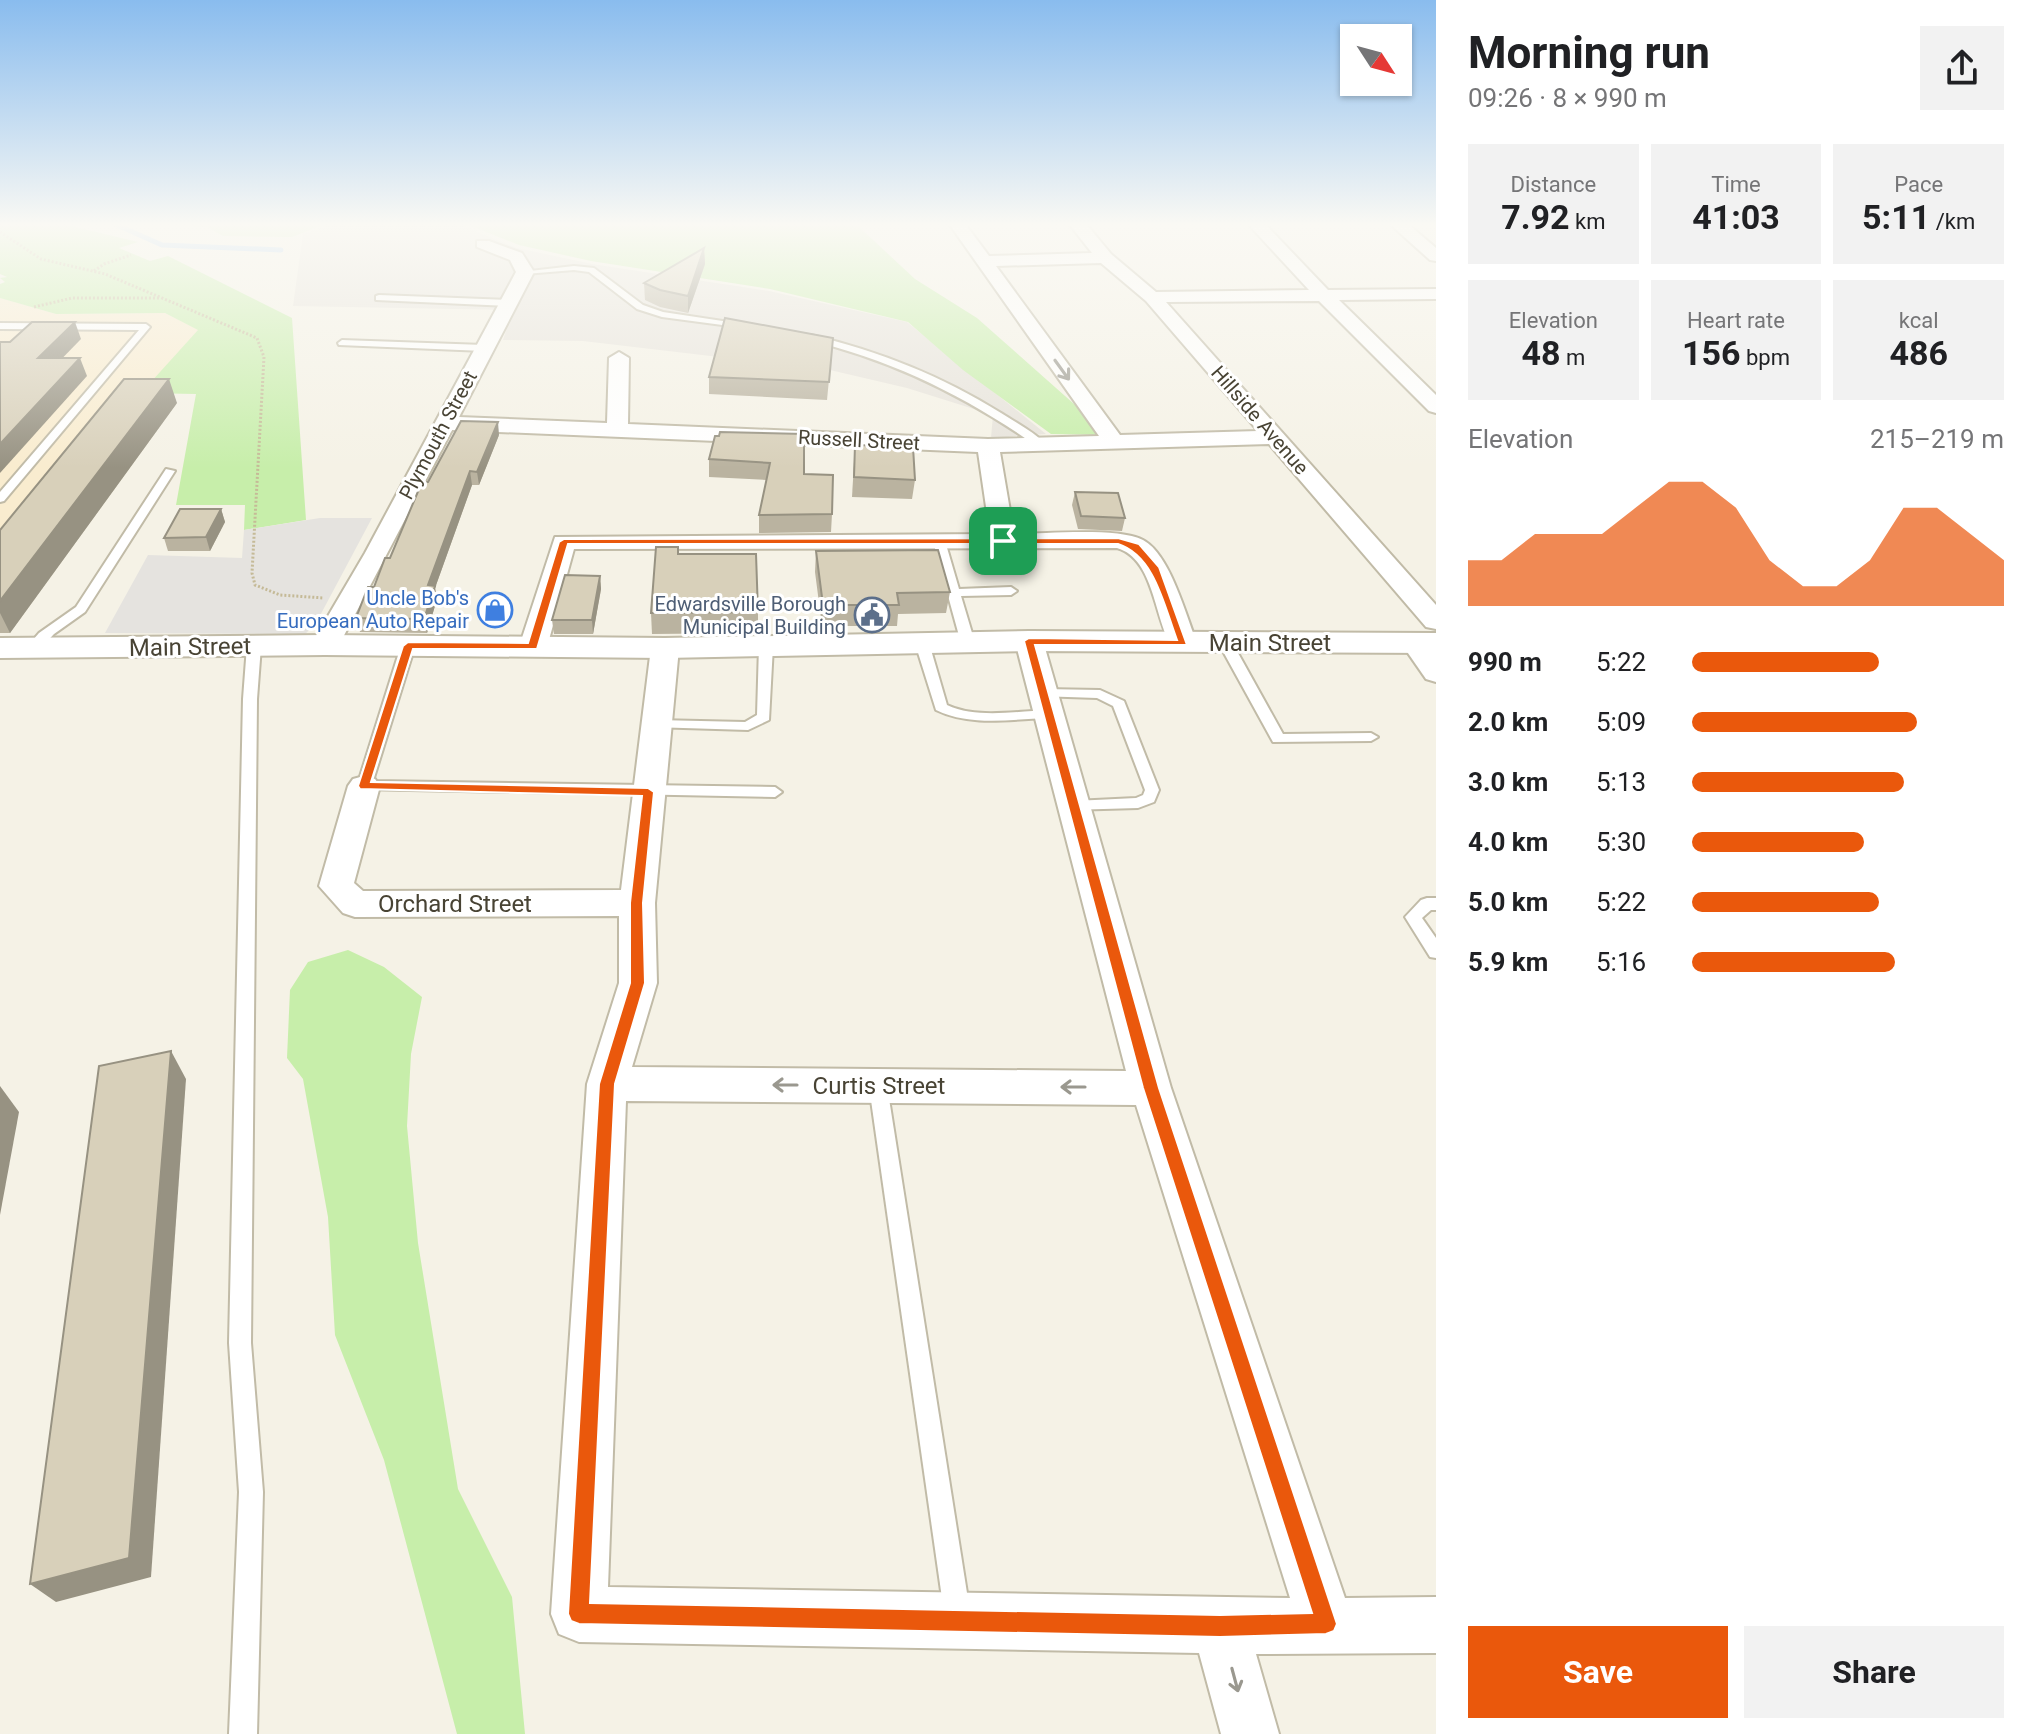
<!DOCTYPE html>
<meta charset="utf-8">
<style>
:root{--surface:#fff;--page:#f2f2f2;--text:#202124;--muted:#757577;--accent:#ea580c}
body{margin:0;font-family:Roboto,sans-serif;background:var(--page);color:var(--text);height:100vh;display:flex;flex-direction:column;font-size:30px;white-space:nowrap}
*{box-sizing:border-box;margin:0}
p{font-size:26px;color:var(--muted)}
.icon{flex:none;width:44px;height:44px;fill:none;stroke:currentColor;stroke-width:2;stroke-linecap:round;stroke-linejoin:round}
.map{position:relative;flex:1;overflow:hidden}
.panel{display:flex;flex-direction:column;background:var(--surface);width:600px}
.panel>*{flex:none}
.needle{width:52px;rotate:126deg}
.controls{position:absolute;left:1340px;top:24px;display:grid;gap:16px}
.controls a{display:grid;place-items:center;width:72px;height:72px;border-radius:0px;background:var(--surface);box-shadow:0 2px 6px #0004;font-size:40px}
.pin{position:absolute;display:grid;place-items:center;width:68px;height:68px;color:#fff;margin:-34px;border-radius:16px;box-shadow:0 4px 12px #0006}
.round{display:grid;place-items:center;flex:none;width:84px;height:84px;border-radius:0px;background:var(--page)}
.headline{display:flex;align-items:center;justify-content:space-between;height:136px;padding:0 32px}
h1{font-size:44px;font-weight:700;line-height:60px}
.metrics{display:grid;grid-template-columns:repeat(3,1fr);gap:12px;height:136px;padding:8px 32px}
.metrics div{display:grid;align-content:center;border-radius:0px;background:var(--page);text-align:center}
.metrics b{font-size:34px;font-weight:700}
.metrics small{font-size:22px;font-weight:400}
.metrics p{font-size:22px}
.chart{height:224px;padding:16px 32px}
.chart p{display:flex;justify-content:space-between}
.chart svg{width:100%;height:144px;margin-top:8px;fill:var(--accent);opacity:.7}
.cta{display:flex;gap:16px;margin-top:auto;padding:16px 32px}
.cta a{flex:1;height:92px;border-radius:0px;background:var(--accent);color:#fff;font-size:32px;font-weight:700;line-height:92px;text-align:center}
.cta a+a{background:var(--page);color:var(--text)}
ul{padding:0 32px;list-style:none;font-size:26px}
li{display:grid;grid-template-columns:128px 96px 1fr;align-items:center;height:60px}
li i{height:20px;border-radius:10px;background:var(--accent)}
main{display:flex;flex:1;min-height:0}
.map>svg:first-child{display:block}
</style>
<main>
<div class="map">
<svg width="1436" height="1734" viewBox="0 0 1436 1734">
<rect width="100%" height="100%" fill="#f5f2e6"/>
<polygon fill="#f9eccf" points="0,298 56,314 165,313 199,330 0,553"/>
<polygon fill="#e7e3db" points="329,225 460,225 517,248 592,264 769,291 907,322 1046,434 991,438 993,415 907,388 830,370 583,341 503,340 513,310 293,306 303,234"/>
<g fill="#c7eeaa">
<polygon points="0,225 67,225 138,242 119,248 150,261 168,256 292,318 306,520 244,530 245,505 176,505 196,394 141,393 198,330 165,313 56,314 0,298 0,284 5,282 0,278 7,277 0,274"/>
<polygon points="177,225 323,225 292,237 223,236 207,227"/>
<polygon points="469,225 857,225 915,279 977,318 1109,435 1051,434 963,370 908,322 770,289 591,261 519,245"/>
<polygon points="348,950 384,967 422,997 411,1054 407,1126 418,1243 458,1489 512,1597 525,1734 457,1734 384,1460 335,1335 328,1217 303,1079 287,1058 290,990 308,962"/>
</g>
<polygon fill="#e5e3df" points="320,518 372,518 315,625 305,634 105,633 148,555 242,558 244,530"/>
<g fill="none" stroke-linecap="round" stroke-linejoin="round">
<polyline stroke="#9cc8f8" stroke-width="5" points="117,225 162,245 281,250"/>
<g stroke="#c1bba7" stroke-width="4">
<g id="service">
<polygon points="574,266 594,268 643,305 663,312 749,325 745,328 662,317 637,309 589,272 574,270 525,274 521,272"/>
<polygon points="379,295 509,300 513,303 509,306 376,300 376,296"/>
<polygon points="0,323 146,324 150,327 4,501 0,502 0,492 139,330 0,329"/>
<path d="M811,335C879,351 942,376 1001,413C1017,423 1034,432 1047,445L1038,447C967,397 893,360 808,340L807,338Z"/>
<polygon points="342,340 484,345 489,348 484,351 339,345 338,343"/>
<polygon points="166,469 175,471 85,612 54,634 38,651 28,651 26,648 39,633 76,607"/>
<polygon points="939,538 945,541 959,589 1011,587 1017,591 1011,595 961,596 975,643 973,646 963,646 961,643 933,541"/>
<path d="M922,639L929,643L947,705C977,719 1017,711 1049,710L1056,714L1049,718C1012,719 971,727 936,710L915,643Z"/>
<polygon points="1226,640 1233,644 1283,734 1371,733 1378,737 1371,741 1273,742 1219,644"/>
<polygon points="254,642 261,646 257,699 251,1343 263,1492 257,1734 229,1734 239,1492 229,1343 243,699 247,646"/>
<polygon points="408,642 415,646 373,781 775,787 782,792 775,797 359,789 357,786 401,646"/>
<polygon points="766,642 773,646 769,720 748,730 651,727 649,724 656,720 745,722 757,715 759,646"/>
<polygon points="1043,689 1100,690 1124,701 1159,790 1154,802 1138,808 1069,810 1066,806 1069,802 1074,801 1136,798 1143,795 1145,790 1113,706 1097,698 1038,696 1036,693"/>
<polygon points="1427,898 1436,898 1436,910 1431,910 1422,918 1436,938 1436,958 1430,957 1405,917 1421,900"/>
<polygon points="878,1078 885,1080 887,1086 970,1612 966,1621 957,1625 948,1621 944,1612 869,1086 871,1080"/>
</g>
</g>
<g stroke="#c1bba7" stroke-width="4">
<g id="minor">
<path d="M950,225H966L989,256L1092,253L1070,225H1087L1111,254L1156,292L1309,290L1249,225H1266L1328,290L1436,289V299L1339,300L1436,395V413L1429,411L1319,301L1166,302L1436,605V629L1426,627L1269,444L1000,452L1014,534C1045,534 1117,527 1143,540C1170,554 1186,616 1197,643L1193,649L1183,651L1173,649C1154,620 1155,559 1117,548L574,549L547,647L543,653L533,655L523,653L519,647L555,537L990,534L978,452L452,430L339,645L335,651L325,653L315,651L311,645L365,553L516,272L510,260L477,247V241H489L522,253L534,272L459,417L607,423L609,358L619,352L629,358L628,424L988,439L1099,436ZM1101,263L1146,301L1258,431L1120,435L996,266Z"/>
<polygon points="1391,225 1409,225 1436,248 1436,261 1430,260"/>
<path d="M1029,633L1039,635L1043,641L1171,1088L1345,1598L1436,1597V1653L1256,1654L1279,1734H1221L1199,1653L579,1642L559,1634L551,1614L587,1084L619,983V916L355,917L343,913L319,886L348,786L353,779L364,776L375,779L380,786L354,883L363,891L621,890L651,648L655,642L665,640L675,642L679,648L655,903L657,983L632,1067L1126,1071L1015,641L1019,635ZM626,1101L1136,1105L1290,1598L608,1587Z"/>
<polygon points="1415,635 1425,637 1436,653 1436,682 1426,679 1401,643 1405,637"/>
</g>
</g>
<g stroke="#c1bba7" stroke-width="4">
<polygon id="tertiary" points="1029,631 1436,633 1436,653 1029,651 665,658 325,655 0,658 0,638 325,635 665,638"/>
</g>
<g stroke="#c5ba97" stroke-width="3" stroke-dasharray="2 2" stroke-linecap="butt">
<polyline points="0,232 41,259 105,274 257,338 264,357 252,573 255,585 280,595 324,598"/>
<polyline points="94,271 104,264 131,255"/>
<polyline points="34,307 72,298 159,298"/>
</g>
<use href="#service" fill="#fff" fill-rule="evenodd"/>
<use href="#minor" fill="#fff" fill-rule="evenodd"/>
<use href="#tertiary" fill="#fff" fill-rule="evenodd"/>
</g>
<g fill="#bab3a0">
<polygon points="704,248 705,264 688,313 660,307 645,300 644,283"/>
<polygon points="833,338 827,400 709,394 709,377"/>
<polygon points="177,403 10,633 0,633 0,530"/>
<polygon points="499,435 479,485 472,485 435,588 437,599 427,633 360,632 356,618 390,558"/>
<polygon points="715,436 804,474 832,514 831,532 759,533 759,515 767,480 709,477 709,459"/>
<polygon points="855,445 915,480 912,499 852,497"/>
<polygon points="1075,492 1125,518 1122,531 1078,529 1072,505"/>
<polygon points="221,509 225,522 210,551 168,551 164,538"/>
<polygon points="816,551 950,592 946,613 898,614 897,626 822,626 815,572"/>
<polygon points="678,554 758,612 758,633 652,634 651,613"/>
<polygon points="600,576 601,589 593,634 554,634 552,620"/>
</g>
<g fill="#979282">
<polygon points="704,248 705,264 688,313 688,296"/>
<polygon points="75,322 81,339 45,376 38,358"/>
<polygon points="80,358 87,376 0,473 0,444"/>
<polygon points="169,379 177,403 10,633 0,613 0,601"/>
<polygon points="498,422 499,435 479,485 477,472"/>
<polygon points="470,471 472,485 435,588 437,599 427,633 424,619 428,585"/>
<polygon points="221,509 225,522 210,551 206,537"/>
<polygon points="600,576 601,589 593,634 592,620"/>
<polygon points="171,1051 186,1079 151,1577 56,1602 30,1584"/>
<polygon points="0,1086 19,1112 0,1215"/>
</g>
<g fill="#d8d0ba" stroke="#979282" stroke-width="2">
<polygon points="704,248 688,296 660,290 644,283"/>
<polygon points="725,318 833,338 829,382 709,377"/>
<polygon points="32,322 75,322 38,358 80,358 0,444 0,342 10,342"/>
<polygon points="124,379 169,379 0,601 0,530"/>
<polygon points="461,421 498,422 477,472 470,471 428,585 435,586 424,619 356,618 368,587 374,587 385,558 390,558 422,482 428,482"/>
<polygon points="720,432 804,434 804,474 833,475 832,514 759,515 770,463 709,459 715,436 719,436"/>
<polygon points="855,445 913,447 915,480 854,477"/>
<polygon points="1075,492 1118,493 1125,518 1081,516"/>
<polygon points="180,509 221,509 206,537 164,538"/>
<polygon points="656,547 678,547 678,554 756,554 758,612 651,613"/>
<polygon points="938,550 950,592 897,593 899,605 823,605 816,551"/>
<polygon points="565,575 600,576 592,620 552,620"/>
<polygon points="171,1051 129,1558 30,1584 99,1066"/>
</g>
<defs><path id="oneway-shaft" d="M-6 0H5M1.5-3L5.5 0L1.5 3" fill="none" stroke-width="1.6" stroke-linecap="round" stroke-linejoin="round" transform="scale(2)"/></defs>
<g stroke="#9a988f">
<use href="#oneway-shaft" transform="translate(1062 370) rotate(54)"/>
<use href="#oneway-shaft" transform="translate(785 1085) rotate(-180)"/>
<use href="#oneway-shaft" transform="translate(1073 1087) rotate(-180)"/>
<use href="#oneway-shaft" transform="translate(1235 1680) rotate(75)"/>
</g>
<linearGradient id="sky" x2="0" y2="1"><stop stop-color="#89bcee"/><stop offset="0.48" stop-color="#faf9f4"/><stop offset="1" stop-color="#faf9f4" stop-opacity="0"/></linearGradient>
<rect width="1436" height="468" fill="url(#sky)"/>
<path fill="#ea580c" stroke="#fff" stroke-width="2" fill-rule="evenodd" d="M1118,538L1139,544L1159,567L1187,645H1035L1159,1088L1337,1624L1334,1631L1326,1634L1220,1637L579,1624L571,1621L568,1614L599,1084L630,983V903L642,796L360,789L358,786L403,646L408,642L528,643L559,542L564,539ZM568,544H1118C1155,556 1164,606 1177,640L1029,638L1024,641L1143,1088L1312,1613L1220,1615L590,1603L615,1084L645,983L643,903L654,792L648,788L371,782L413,649H537Z"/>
<defs>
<g id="shop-ring" transform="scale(1.8)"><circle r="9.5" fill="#fff" stroke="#3f7fe0" stroke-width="1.5"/><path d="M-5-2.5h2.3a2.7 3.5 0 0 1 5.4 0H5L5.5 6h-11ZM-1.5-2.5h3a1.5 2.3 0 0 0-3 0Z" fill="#3f7fe0"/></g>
<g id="civic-ring" transform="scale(1.8)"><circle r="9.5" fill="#fff" stroke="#5c6f8a" stroke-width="1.5"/><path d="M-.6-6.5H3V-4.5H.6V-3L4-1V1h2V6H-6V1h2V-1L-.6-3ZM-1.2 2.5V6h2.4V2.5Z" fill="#5c6f8a"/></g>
</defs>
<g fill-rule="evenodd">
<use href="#shop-ring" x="495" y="610"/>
<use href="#civic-ring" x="872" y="615"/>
</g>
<g text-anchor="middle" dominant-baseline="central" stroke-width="6" stroke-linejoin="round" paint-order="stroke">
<g font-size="20" fill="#484334" stroke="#fff">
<text transform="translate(1260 420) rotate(49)">Hillside Avenue</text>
<text transform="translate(438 435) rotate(-62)">Plymouth Street</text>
<text transform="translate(859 440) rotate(3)">Russell Street</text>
</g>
<g font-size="20" fill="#366cbe" stroke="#fff" text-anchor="end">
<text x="469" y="598">Uncle Bob's<tspan x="469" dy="23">European Auto Repair</tspan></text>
</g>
<g font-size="20" fill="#4e5e75" stroke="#fff" text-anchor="end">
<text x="846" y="604">Edwardsville Borough<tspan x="846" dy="23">Municipal Building</tspan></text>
</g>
<g font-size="24" fill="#484334" stroke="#fff">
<text x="1270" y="643">Main Street</text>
<text transform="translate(190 647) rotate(-1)">Main Street</text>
<text x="455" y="904">Orchard Street</text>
<text x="879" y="1086">Curtis Street</text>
</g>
</g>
</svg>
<div class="controls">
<a><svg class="needle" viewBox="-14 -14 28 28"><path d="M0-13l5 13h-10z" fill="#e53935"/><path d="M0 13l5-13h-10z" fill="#757577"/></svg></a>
</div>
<div class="pin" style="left:1003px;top:541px;background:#1e9e55"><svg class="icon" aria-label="arrive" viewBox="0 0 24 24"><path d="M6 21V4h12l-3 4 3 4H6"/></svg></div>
</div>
<section class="panel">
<div class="headline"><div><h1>Morning run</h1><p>09:26 · 8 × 990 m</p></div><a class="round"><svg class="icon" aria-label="share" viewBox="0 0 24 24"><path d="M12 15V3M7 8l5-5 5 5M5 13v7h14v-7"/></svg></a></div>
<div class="metrics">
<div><p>Distance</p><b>7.92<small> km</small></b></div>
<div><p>Time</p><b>41:03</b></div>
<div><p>Pace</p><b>5:11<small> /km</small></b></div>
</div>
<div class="metrics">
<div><p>Elevation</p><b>48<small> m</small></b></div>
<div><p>Heart rate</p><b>156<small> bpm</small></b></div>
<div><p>kcal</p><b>486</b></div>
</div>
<div class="chart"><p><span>Elevation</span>215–219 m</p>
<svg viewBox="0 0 160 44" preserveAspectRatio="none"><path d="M0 44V30L10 30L20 22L30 22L40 22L50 14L60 6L70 6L80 14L90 30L100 38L110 38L120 30L130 14L140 14L150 22L160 30V44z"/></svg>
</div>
<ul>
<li><b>990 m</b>5:22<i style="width:60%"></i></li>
<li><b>2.0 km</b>5:09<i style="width:72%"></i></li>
<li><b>3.0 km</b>5:13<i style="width:68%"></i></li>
<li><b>4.0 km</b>5:30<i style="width:55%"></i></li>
<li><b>5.0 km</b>5:22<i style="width:60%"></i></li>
<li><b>5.9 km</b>5:16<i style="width:65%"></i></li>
</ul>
<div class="cta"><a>Save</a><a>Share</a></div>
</section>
</main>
